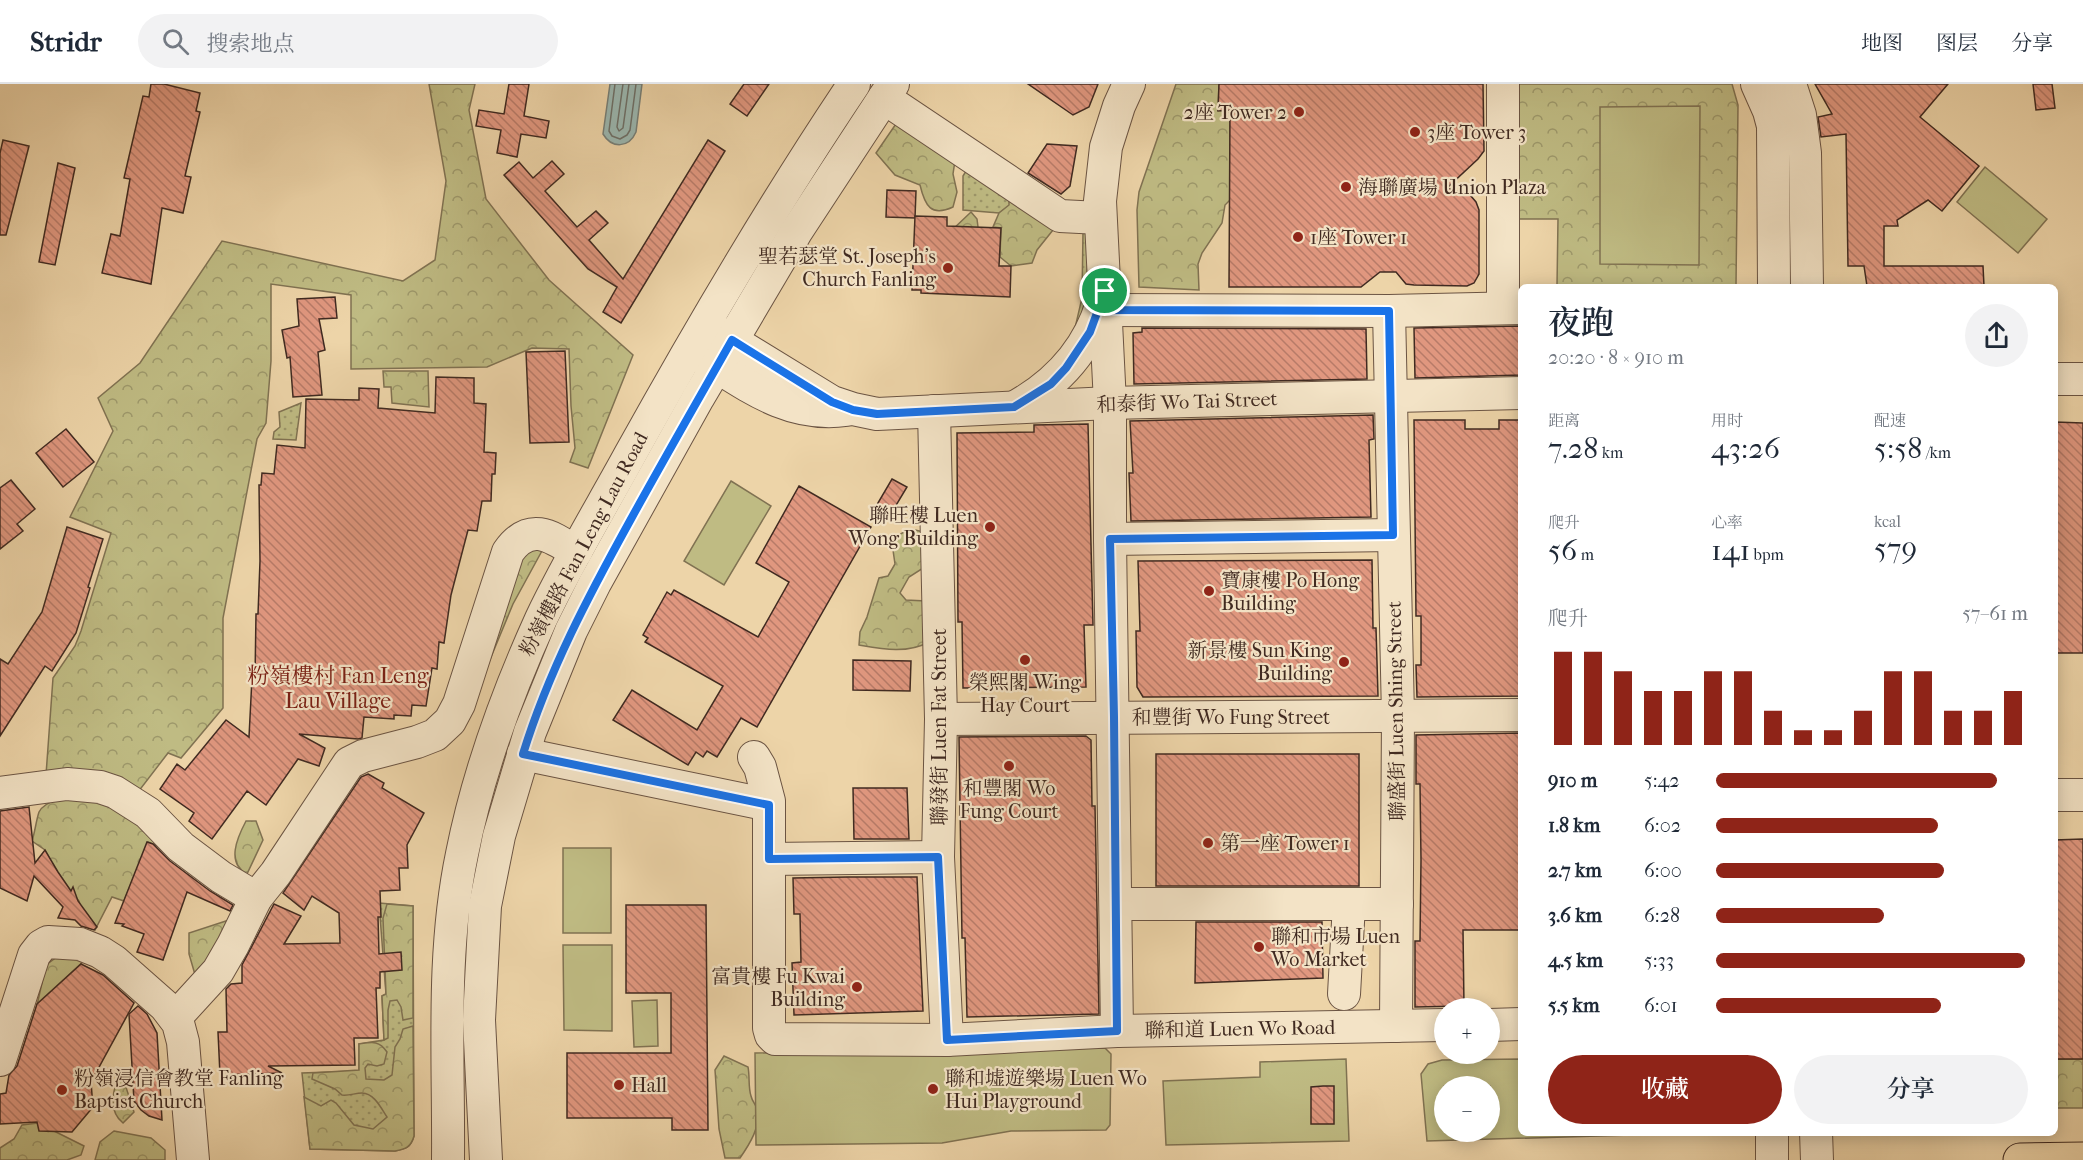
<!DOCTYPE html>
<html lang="zh">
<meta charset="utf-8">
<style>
:root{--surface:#fff;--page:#f2f2f3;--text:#1f2937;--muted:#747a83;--line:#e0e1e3;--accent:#8f2418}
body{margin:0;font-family:"IM FELL French Canon","Noto Serif SC",serif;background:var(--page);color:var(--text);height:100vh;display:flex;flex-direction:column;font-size:22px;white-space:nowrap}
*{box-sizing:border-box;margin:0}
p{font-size:20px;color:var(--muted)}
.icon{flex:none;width:33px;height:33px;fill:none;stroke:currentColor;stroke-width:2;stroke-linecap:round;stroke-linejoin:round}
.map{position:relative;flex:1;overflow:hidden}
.details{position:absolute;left:1518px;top:200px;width:540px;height:852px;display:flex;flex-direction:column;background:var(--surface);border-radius:9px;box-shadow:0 3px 15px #0003}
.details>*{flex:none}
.buttons{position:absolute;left:1434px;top:914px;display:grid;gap:12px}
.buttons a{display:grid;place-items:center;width:66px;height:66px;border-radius:50%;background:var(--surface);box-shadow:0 3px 15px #0003;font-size:30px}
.pin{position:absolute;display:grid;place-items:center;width:51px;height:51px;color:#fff;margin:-26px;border:3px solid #fff;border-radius:50%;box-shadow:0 2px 6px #0007}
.round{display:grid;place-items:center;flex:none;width:63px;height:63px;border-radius:32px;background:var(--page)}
.overview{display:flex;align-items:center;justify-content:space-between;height:102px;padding:0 30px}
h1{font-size:33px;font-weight:600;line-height:45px}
.metrics{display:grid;grid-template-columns:repeat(3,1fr);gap:9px;height:102px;padding:6px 30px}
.metrics div{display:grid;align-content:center}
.metrics b{font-size:30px;font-weight:600}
.metrics small{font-size:16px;font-weight:400}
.metrics p{font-size:16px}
.chart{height:168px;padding:12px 30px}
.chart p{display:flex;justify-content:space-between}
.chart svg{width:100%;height:108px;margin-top:6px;stroke:var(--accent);stroke-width:6}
.button{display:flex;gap:12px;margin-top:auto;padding:12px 30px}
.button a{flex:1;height:69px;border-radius:36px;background:var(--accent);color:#fff;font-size:24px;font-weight:600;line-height:69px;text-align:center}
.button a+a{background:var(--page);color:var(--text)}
ul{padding:0 30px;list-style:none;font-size:20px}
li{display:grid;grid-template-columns:96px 72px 1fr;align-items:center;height:45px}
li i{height:15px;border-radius:8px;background:var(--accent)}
header{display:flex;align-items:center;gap:36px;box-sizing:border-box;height:84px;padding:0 30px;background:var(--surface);border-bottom:2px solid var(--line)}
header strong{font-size:28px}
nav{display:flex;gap:33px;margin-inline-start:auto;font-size:21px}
.search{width:420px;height:54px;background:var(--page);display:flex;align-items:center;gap:15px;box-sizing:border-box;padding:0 21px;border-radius:33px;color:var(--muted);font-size:22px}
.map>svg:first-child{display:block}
</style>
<header>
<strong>Stridr</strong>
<div class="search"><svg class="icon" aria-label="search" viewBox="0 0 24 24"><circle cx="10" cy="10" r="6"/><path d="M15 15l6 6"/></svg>搜索地点</div>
<nav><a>地图</a><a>图层</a><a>分享</a></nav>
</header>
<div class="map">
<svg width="2083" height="1076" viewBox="0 0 2083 1076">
<defs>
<pattern id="grass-dots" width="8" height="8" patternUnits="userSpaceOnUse" patternTransform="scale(1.5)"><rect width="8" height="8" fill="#bfbb83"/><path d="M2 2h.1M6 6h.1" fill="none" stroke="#9d986b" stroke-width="1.8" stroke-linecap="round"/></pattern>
<pattern id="forest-crowns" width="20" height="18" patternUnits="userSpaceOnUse" patternTransform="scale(1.5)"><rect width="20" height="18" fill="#bfbb83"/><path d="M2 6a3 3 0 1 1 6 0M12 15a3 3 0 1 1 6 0" fill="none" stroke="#9d986b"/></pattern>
<pattern id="building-back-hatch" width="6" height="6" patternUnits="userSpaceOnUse" patternTransform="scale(1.5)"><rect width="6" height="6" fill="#e0977f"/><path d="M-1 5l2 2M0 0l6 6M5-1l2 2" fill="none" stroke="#b77b68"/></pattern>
</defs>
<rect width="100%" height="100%" fill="#edd4a8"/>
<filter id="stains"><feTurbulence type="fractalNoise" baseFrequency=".00333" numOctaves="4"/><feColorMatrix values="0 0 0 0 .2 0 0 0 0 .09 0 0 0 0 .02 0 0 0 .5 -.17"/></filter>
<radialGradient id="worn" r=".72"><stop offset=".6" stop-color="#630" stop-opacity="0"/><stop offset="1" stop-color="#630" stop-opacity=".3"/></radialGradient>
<g fill="url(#grass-dots)" stroke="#807252" stroke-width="1.5">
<polygon points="971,79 1013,106 1010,121 999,129 963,126 963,92"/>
<polygon points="1083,148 1088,148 1087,215 1085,230 1075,244 1082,214"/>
<polygon points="301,319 296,356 273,355 274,348 280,343 279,328"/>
<path d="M379,819L413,822L414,1052C411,1063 406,1065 395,1067L310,1065L302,989L359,987V960L384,956L382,912L386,910Z"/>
</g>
<g fill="url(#forest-crowns)" stroke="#807252" stroke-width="1.5">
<polygon points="429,0 475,0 469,26 486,115 549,196 633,271 588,384 570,378 575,364 571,322 569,265 532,264 487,283 351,285 351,211 271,200 271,277 266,339 257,355 223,534 223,624 181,674 168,669 135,712 46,691 53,594 75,562 81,547 111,449 70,433 113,347 98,314 140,279 222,157 403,197 435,176 446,97"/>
<polygon points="1176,0 1219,0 1218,26 1230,29 1230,116 1225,121 1222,139 1202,169 1198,180 1199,206 1139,203 1137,126 1139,108"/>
<polygon points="1519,0 1732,0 1738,21 1736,202 1557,202 1558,135 1518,135"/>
<path d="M900,34L956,70L953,90L957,108L953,123C931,133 925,122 920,101L895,91L876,69Z"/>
<polygon points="1009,107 1051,131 1053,146 1037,166 1032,179 1011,182 1000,173 1001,144 993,143 999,129 1009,121"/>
<polygon points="971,128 977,135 978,143 977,176 951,147"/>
<polygon points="383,287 428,287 429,323 392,319 391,303 384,303"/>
<path d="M911,445L932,450L931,479L909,493L900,509L906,516L926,517L929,558C907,570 882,565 859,561L860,548L867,533L879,494L888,492L895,480L893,466L900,450Z"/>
<polygon points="543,465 513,520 484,590 521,475 528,467"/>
<path d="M102,706L160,763L148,758L124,817L112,813L95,846L85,837L79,817L59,792L45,766L32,757C35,748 36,737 39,728C47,712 86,710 102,706Z"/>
<path d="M246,737H256L263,756L247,790C226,779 237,754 246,737Z"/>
<polygon points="387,820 413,822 413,934 403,936 401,923 397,916 390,917 388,926 388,954 384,956 382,912 386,910 383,834"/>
<polygon points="229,836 232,846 196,894 189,870 189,849"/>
<polygon points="61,870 88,873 37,921 46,881"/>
<path d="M413,942L414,1052C411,1063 406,1065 395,1067L310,1065L304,1013L321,1022L331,1016L336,1019L354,1041L373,1045L387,1033C381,1024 374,1009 362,1009C355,1009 349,1012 342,1011L335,1005L312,995L313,989L359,986V960C372,958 379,956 387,968L384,980L377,982L368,980L365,984L366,995L384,996L392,991L395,963L400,955L403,945Z"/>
<path d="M724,972L748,983C750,993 748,1003 751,1012C752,1017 756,1021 757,1025C762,1041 749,1061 740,1074H725L719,1045L715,986Z"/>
<rect x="2055" y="975" width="28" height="49"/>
<path d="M118,995L124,997L134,1028L123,1039C109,1028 112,1009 118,995Z"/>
<polygon points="38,1039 84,1062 81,1071 67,1076 0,1076 0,1064 14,1055 22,1041"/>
<polygon points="114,1047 151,1054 165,1066 165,1076 95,1076 100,1058"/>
</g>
<g fill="#bfbb83" stroke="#807252" stroke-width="1.5" fill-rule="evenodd">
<polygon points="1700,22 1699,181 1600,180 1600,23"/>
<polygon points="1985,83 2047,135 2018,169 1957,118"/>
<polygon points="731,397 771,422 724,501 684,477"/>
<rect x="563" y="764" width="48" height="85"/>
<polygon points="563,861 612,861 612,947 564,946"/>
<polygon points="657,916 658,962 634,963 632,917"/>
<polygon points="1105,964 1111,970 1110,1041 1106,1046 1011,1047 942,1059 756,1061 755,969"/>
<polygon points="1346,975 1349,1057 1166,1061 1163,997 1260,993 1260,978"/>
<path d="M1521,975V1048L1698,1049L1427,1057L1421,990L1428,980L1442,976ZM1444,1002H1490V1047H1444Z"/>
</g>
<path fill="#9bb7b0" stroke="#777f77" stroke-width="1.5" d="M610,0H642L636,48C629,64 612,65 603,50Z"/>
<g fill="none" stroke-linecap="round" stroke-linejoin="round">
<g stroke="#6e7068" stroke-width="1.5">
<polyline points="615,0 609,47 612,52 620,55 627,51 630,46 636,0"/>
<polyline points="623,0 617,43 619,47 623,44 629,0"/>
</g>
</g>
<g fill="url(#building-back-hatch)" stroke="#402a21" stroke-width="1.5">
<polygon points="151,0 164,0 200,9 196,27 200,28 185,92 191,93 183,129 162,124 151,200 102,189 111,150 120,152 130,95 124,94 143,12 149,13"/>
<polygon points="509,0 529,0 524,32 549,37 546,54 521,50 517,73 497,69 501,46 476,42 479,26 504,30"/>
<polygon points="744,0 769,0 747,32 730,20"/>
<polygon points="1028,0 1098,0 1089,23 1073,31"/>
<polygon points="1219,0 1483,0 1484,67 1478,75 1447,104 1470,111 1476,118 1479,126 1479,190 1474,199 1467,202 1414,201 1406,200 1396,188 1380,188 1361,203 1229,203 1230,26 1218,27"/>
<polygon points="1815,0 1948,0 1920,33 1979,82 1942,127 1928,116 1897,136 1898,142 1884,142 1884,182 1983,182 1984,202 1867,202 1864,182 1848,182 1846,50 1821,53 1818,33 1832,30"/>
<polygon points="2033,0 2052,0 2055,24 2036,26"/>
<polygon points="3,56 29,62 6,151 0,151 0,69"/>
<polygon points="708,56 725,67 621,239 603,228 617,203 588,185 504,91 519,78 533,94 552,77 564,90 545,107 577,143 596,127 608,139 589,156 623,195"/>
<polygon points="1047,60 1077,62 1070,102 1061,110 1028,89"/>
<polygon points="58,79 75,84 55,181 39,178"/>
<polygon points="887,106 916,107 915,134 886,133"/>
<polygon points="915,132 947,133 947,142 1001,144 999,182 1011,182 1010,213 921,209 921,206 912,206"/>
<polygon points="335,213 337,234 319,235 325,266 318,268 322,311 293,313 290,273 287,274 282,246 299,242 297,215"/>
<polygon points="1521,242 1521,291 1415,294 1414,244"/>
<polygon points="1142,244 1366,245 1367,295 1134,300 1133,249 1142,248"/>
<polygon points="565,267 569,358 530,359 526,268"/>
<polygon points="436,293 474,294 474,319 486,320 484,368 496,369 495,390 492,390 491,417 482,417 477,447 468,446 451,511 444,559 439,558 437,585 432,584 426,622 412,621 411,632 394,631 394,635 364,633 362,654 358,655 299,650 325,664 319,682 298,675 266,721 247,707 212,755 189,737 194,729 160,705 177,680 185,686 226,636 249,653 252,594 255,594 256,530 258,530 260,477 259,401 261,401 262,389 274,390 277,361 305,364 306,315 359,316 359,304 379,305 378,324 435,329"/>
<polygon points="1373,331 1374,355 1369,356 1371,433 1131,437 1129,389 1133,389 1130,337"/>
<polygon points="1414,336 1465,336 1465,345 1499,345 1499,336 1521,336 1521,612 1417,613 1416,581 1421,581 1421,532 1416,532"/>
<polygon points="2055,338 2083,339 2083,569 2055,569"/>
<polygon points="1088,340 1093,541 1084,541 1086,603 963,604 962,538 958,538 957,349 1034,348 1034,341"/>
<polygon points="66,345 94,378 63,403 36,369"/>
<polygon points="892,395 907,403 889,433 875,424"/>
<polygon points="11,396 35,425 17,440 23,447 0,465 0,404"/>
<polygon points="799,402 871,443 757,643 741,634 717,673 707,667 703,673 696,668 688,681 613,636 632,606 697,646 723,602 645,558 648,554 643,551 667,508 671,511 674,506 758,553 789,498 756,479"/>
<polygon points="67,443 103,455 88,503 90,504 76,549 52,587 45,582 0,652 0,575 8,580 42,528"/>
<polygon points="1372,476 1373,544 1376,544 1378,612 1143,613 1137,603 1136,547 1140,547 1138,477"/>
<polygon points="853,576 911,577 910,607 853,606"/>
<polygon points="1521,649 1521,846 1463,846 1464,922 1415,923 1415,857 1420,857 1421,776 1420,700 1416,700 1416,651"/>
<polygon points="1086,652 1091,656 1092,722 1095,722 1099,930 967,933 965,854 962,854 959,653"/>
<rect x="1156" y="670" width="203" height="132"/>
<polygon points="368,690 384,699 382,704 424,729 407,761 408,784 399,784 400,806 380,807 381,833 378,833 379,870 401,868 402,886 380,888 380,904 376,904 378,954 354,954 355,981 268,982 282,989 220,991 218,948 227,948 226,905 231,900 242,899 242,881 274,820 301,832 284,860 340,859 339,829 312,812 304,826 283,809 361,693"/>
<polygon points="853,704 907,704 909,755 854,755"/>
<polygon points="29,723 35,779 45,766 58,788 71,807 73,803 78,817 97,843 94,846 81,842 75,836 58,834 63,823 34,792 27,817 0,804 0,727"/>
<polygon points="2083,755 2083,975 2055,975 2055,756"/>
<polygon points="147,758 153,760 170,777 210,807 233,821 230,827 187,808 163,876 137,868 144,850 122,842 124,840 115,839"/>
<polygon points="848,793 917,793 923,927 794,931 792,879 801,878 800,830 794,830 793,794"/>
<polygon points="626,821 706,821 708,1046 672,1046 672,1034 567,1034 567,969 671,969 671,909 626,909"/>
<polygon points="1196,838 1322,838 1323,894 1195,899"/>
<polygon points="81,880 103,891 134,919 91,998 93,1023 72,1048 39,1047 37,1038 0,1040 0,1010 6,1009 9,991 17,982 37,920"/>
<polygon points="138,922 147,930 157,949 162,1036 149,1032 141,1026 134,1017 129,930"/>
<polygon points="1323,1002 1334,1002 1334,1040 1311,1040 1311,1003"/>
</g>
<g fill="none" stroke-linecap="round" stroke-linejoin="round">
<g stroke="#6b5443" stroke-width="34">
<g id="minor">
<polyline points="1503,0 1503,224"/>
<polyline points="1757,0 1769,27 1773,42 1774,202"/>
<polyline points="1790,0 1800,31 1805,69 1807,202"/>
<polyline points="884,14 1060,132 1100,134"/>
<polyline points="1106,226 1389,227 1521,224"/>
<polyline points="1389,227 1398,632 1396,942"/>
<polyline points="713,245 832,318 853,325 877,330 1110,319 1521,309"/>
<path d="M700,272C747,301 788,334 846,326"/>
<polyline points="2055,295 2083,295"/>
<path d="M1015,323C1056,300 1088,266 1102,219"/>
<polyline points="934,327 941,635 938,773 947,956"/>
<polyline points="1110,455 1393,451"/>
<polyline points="941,635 1521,631"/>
<polyline points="523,670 769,721"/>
<polyline points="754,673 760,683 769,717 769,944 771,951 775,955 947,956 1117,947 1444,941"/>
<polyline points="0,709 67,700 100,703 115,708 148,729 181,763 221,793 256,814"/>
<polyline points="2055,711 2083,711"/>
<polyline points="769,775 938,773"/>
<polyline points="1116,820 1397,820"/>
<polyline points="1344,910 1349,820"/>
<path d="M175,934L218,887L233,861L256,814L276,789L349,679L363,672L417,658L435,651L450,637L459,620L508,468C530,437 551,452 576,468"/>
<polyline points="1490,941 1521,940"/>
<polyline points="1117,947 1110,455 1110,319 1100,117 1106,63 1119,22 1129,0"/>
<polyline points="0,976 34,871 41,862 48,858 80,860 100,868 114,877 165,922 178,939 183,958 193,1076"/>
<polyline points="1772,1048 1772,1076"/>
<polyline points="1816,1048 1817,1076"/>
<path d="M448,1076C449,974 441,871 462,770C478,689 507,610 541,535C568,478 601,424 631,369C701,243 774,119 854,0"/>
<polyline points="486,1076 479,936 485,822 499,752 530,648 571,547 595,499 698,314 796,148 893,0"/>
</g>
</g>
<g stroke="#402a21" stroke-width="35">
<polyline id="major" points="2020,1076 2083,1075"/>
</g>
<use href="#minor" stroke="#f3e3c6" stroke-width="32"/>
<use href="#major" stroke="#edd4a8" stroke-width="33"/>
</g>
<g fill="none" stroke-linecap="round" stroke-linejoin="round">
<g stroke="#fff" stroke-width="12">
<path id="route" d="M1105,207L1106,226L1389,227L1393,451L1110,455L1114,633L1117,947L947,956L938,773L769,775V721L523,670C549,586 589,511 631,435C664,375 698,316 732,256L832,318L853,326L877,330L1014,323L1051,300L1066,284L1090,248Z"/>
</g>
<use href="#route" stroke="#1a73e8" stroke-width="8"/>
</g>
<g fill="#8f2418" stroke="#f3e3c6" stroke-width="2">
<circle cx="1299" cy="28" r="6"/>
<circle cx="1415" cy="48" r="6"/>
<circle cx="1346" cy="103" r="6"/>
<circle cx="1298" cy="153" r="6"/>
<circle cx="948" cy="184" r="6"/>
<circle cx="990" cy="443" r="6"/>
<circle cx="1209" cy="507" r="6"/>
<circle cx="1025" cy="576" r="6"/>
<circle cx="1344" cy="578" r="6"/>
<circle cx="1009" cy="682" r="6"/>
<circle cx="1208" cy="759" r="6"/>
<circle cx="1259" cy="863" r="6"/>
<circle cx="857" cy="903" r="6"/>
<circle cx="619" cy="1001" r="6"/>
<circle cx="933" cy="1005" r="6"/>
<circle cx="62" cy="1006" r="6"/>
</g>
<g text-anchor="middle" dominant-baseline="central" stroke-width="4.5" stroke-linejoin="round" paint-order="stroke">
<g font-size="20" fill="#402a21" stroke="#f3e3c6" text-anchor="start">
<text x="1287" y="28" text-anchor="end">2座 Tower 2</text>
<text x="1427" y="48">3座 Tower 3</text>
<text x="1358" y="103">海聯廣場 Union Plaza</text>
<text x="1310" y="153">1座 Tower 1</text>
<text x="936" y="172" text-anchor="end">聖若瑟堂 St. Joseph's<tspan x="936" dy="23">Church Fanling</tspan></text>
<text x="978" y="431" text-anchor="end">聯旺樓 Luen<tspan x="978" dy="23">Wong Building</tspan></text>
<text x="1221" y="496">寶康樓 Po Hong<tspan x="1221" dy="23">Building</tspan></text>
<text x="1332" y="566" text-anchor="end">新景樓 Sun King<tspan x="1332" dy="23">Building</tspan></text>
<text x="1025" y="598" text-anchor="middle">榮熙閣 Wing<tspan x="1025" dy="23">Hay Court</tspan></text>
<text x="1009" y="704" text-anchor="middle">和豐閣 Wo<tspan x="1009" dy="23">Fung Court</tspan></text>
<text x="1220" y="759">第一座 Tower 1</text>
<text x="1271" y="852">聯和市場 Luen<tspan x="1271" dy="23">Wo Market</tspan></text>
<text x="845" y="892" text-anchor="end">富貴樓 Fu Kwai<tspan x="845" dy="23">Building</tspan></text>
<text x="74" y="994">粉嶺浸信會教堂 Fanling<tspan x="74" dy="23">Baptist Church</tspan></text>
<text x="945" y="994">聯和墟遊樂場 Luen Wo<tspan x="945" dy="23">Hui Playground</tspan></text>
<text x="631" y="1001">Hall</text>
</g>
<g font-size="20" fill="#402a21" stroke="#f3e3c6">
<text transform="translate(1187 318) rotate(-2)">和泰街 Wo Tai Street</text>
<text transform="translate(584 460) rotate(-62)">粉嶺樓路 Fan Leng Lau Road</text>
<text transform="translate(1396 627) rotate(-91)">聯盛街 Luen Shing Street</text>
<text x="1231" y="633">和豐街 Wo Fung Street</text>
<text transform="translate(939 643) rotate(-90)">聯發街 Luen Fat Street</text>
<text transform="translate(1240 945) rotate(-1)">聯和道 Luen Wo Road</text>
</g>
<g font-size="22" fill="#7a1f14" stroke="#f3e3c6">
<text x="338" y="592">粉嶺樓村 Fan Leng<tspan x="338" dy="25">Lau Village</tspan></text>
</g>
</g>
<rect width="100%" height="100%" filter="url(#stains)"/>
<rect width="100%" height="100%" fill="url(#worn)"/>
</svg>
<div class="buttons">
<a>+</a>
<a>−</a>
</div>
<div class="pin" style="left:1105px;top:207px;background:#1e9e55"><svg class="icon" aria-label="arrive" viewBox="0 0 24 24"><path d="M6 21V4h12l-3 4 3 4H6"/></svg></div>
<section class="details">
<div class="overview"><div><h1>夜跑</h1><p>20:20 · 8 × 910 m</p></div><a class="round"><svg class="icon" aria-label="share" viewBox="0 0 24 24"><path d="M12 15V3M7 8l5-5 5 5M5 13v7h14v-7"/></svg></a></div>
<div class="metrics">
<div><p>距离</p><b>7.28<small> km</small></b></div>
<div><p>用时</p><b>43:26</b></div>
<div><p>配速</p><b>5:58<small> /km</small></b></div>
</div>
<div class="metrics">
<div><p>爬升</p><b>56<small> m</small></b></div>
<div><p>心率</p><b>141<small> bpm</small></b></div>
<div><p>kcal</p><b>579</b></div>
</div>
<div class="chart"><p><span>爬升</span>57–61 m</p>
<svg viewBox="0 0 160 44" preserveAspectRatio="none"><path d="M5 44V6M15 44V6M25 44V14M35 44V22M45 44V22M55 44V14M65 44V14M75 44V30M85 44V38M95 44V38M105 44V30M115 44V14M125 44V14M135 44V30M145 44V30M155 44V22"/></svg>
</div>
<ul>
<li><b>910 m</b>5:42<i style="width:90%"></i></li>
<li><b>1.8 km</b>6:02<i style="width:71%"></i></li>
<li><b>2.7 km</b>6:00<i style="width:73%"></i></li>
<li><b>3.6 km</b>6:28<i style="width:54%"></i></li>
<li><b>4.5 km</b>5:33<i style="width:99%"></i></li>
<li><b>5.5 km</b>6:01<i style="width:72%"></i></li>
</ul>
<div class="button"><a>收藏</a><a>分享</a></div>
</section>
</div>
